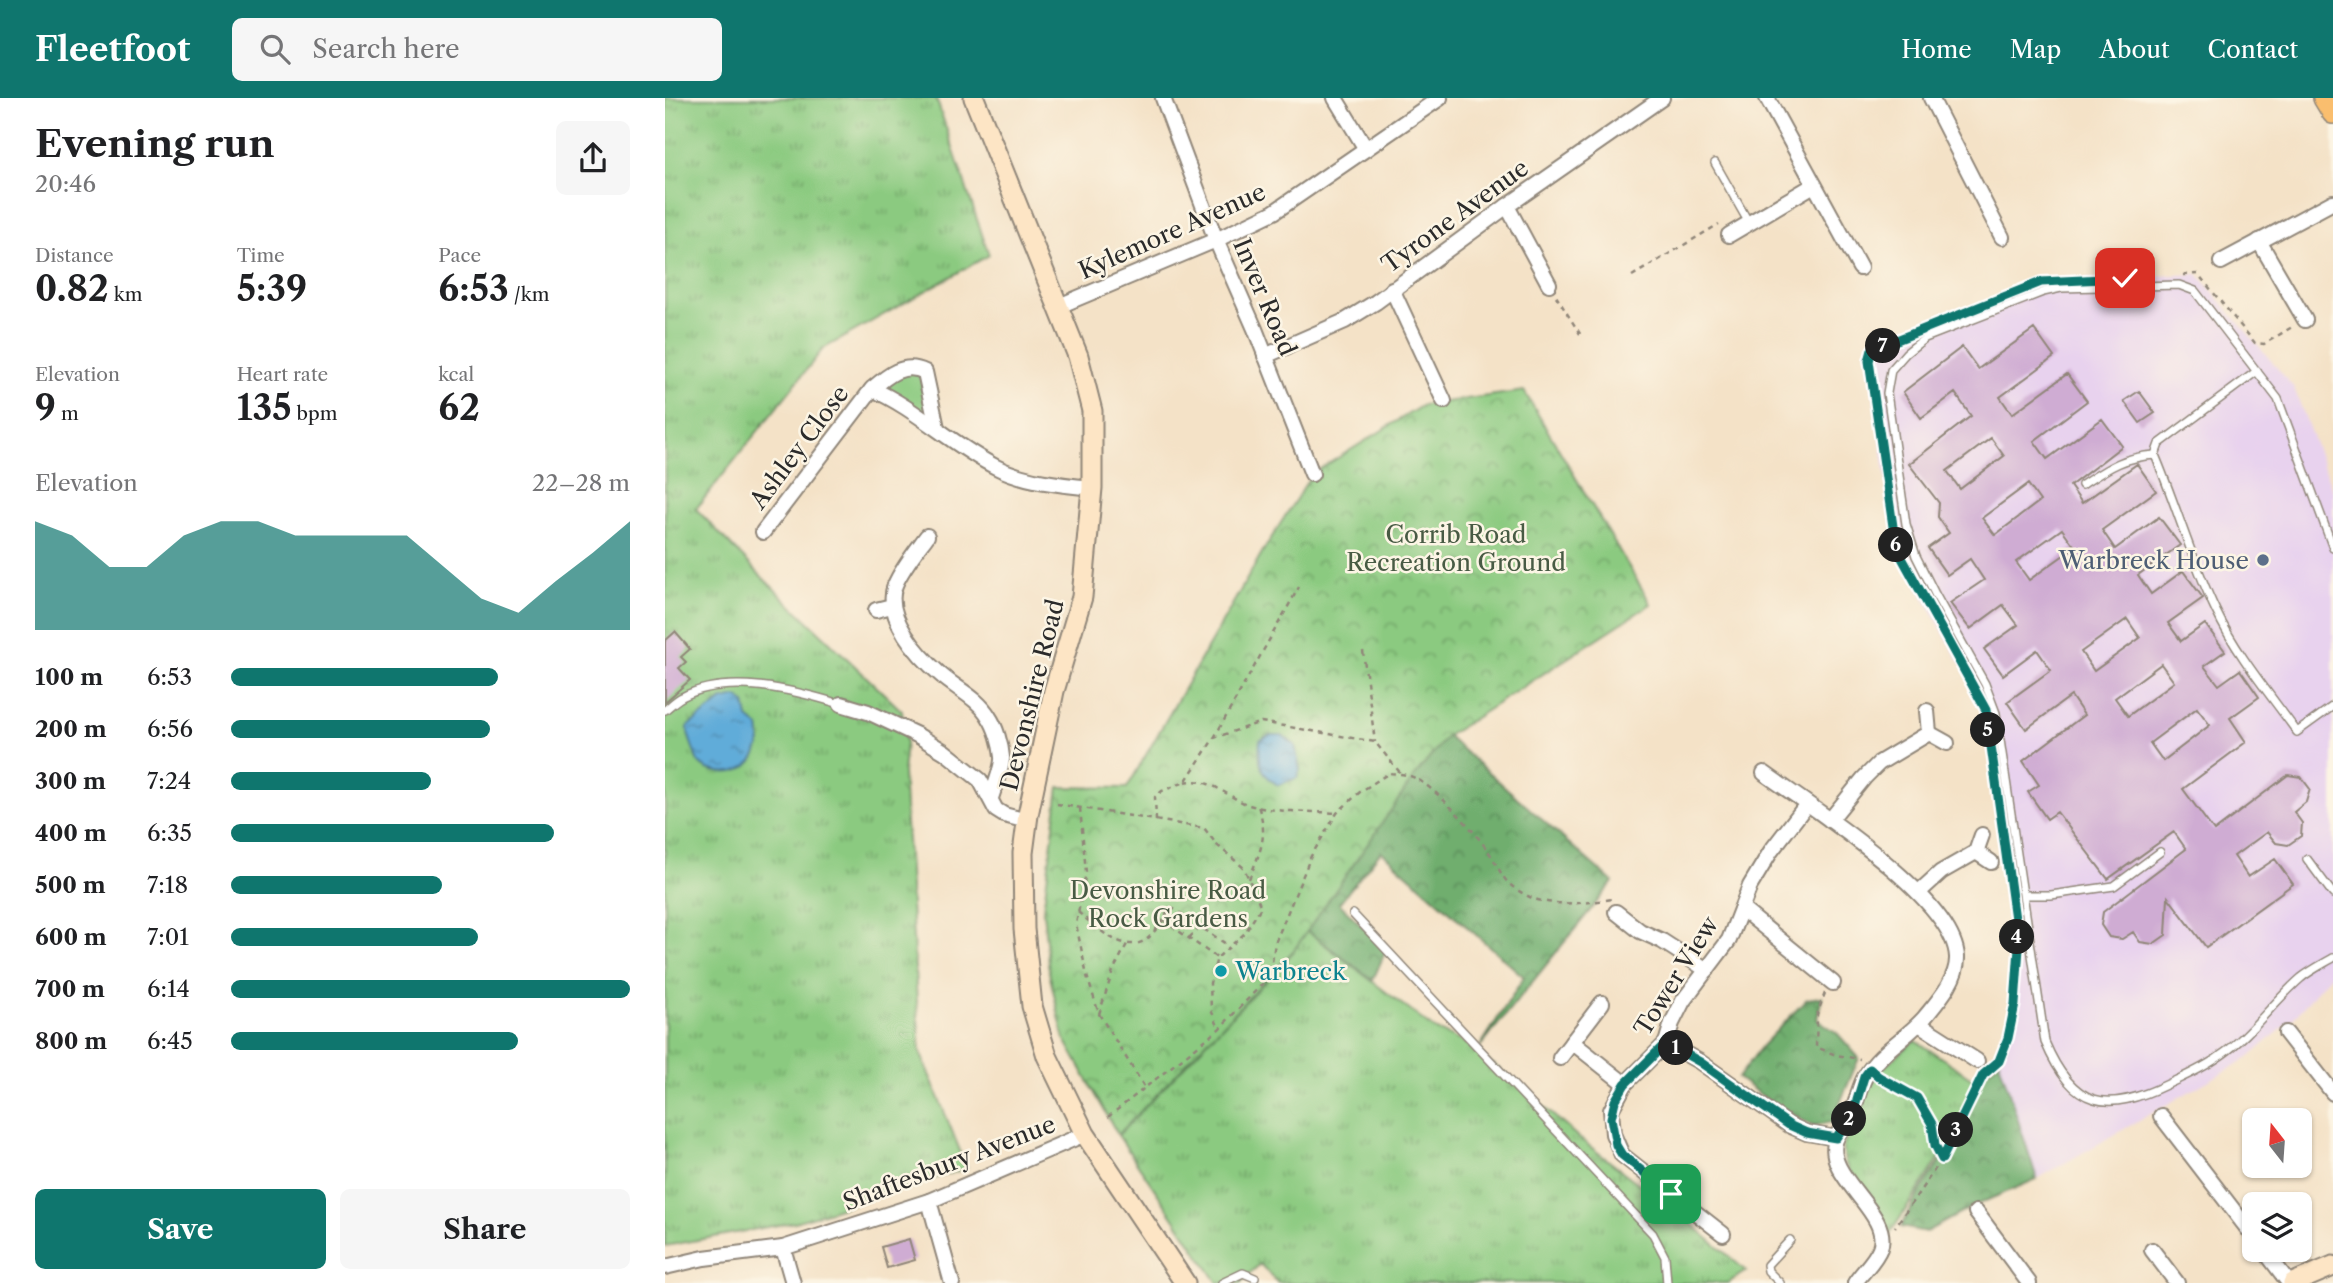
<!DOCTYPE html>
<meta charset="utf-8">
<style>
:root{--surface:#fff;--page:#f6f6f6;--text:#202124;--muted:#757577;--accent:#0f766e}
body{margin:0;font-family:"Libre Caslon Text",serif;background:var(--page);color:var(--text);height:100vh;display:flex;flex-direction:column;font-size:26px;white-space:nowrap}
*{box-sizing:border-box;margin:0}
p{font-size:23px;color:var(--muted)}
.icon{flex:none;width:38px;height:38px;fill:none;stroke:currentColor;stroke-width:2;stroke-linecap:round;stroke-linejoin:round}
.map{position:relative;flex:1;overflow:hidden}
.sheet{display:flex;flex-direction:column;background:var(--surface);width:665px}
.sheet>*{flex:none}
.needle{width:46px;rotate:343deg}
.tools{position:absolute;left:1577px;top:1010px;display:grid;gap:14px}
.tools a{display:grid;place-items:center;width:70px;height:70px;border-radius:10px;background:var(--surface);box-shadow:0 2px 5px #0004;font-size:35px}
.pin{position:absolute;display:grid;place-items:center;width:60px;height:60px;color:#fff;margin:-30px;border-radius:14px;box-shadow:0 4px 10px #0006}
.km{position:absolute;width:35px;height:35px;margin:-18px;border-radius:50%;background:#222;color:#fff;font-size:19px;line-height:35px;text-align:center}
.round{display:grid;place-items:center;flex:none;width:74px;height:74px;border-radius:10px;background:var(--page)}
.head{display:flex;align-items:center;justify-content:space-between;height:119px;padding:0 35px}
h1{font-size:38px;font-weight:700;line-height:52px}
.metrics{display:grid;grid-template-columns:repeat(3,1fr);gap:10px;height:119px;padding:7px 35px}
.metrics div{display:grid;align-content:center}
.metrics b{font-size:35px;font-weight:700}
.metrics small{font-size:19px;font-weight:400}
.metrics p{font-size:19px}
.chart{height:196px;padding:14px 35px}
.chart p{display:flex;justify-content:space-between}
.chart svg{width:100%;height:126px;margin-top:7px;fill:var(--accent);opacity:.7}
.cta{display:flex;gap:14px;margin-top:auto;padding:14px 35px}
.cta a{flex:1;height:80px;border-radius:10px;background:var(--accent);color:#fff;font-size:28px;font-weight:700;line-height:80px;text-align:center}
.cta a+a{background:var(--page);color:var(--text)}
ul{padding:0 35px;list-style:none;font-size:23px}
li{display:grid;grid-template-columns:112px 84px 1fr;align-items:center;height:52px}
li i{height:18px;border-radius:9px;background:var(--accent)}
header{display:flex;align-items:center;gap:42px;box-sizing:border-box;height:98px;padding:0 35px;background:var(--accent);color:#fff}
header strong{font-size:33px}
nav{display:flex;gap:38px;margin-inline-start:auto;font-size:24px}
.search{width:490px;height:63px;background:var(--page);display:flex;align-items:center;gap:18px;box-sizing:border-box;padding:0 24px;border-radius:10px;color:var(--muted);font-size:26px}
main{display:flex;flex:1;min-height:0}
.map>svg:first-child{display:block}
</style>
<header>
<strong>Fleetfoot</strong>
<div class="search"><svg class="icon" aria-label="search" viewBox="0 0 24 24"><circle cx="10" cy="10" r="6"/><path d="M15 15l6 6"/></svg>Search here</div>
<nav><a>Home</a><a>Map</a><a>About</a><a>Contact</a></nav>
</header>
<main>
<section class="sheet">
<div class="head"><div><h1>Evening run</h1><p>20:46</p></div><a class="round"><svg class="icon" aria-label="share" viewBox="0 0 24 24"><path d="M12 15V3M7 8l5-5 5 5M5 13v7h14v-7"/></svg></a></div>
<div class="metrics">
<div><p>Distance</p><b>0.82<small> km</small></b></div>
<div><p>Time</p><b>5:39</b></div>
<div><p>Pace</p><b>6:53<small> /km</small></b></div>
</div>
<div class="metrics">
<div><p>Elevation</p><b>9<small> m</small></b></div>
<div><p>Heart rate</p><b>135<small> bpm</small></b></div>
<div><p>kcal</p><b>62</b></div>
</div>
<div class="chart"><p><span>Elevation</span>22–28 m</p>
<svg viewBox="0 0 160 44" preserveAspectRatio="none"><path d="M0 44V6L10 11L20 22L30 22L40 11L50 6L60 6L70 11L80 11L90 11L100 11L110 22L120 33L130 38L140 27L150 17L160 6V44z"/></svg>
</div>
<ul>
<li><b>100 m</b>6:53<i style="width:67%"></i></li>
<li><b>200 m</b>6:56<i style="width:65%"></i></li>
<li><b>300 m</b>7:24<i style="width:50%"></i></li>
<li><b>400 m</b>6:35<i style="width:81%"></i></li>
<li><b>500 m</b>7:18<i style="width:53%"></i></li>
<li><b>600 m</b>7:01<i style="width:62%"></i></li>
<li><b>700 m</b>6:14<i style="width:100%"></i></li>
<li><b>800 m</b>6:45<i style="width:72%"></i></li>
</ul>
<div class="cta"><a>Save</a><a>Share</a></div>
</section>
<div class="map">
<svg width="1668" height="1185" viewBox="0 0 1668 1185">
<defs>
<pattern id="grass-tufts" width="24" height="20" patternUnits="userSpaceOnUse" patternTransform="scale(1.75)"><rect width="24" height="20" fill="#8bca80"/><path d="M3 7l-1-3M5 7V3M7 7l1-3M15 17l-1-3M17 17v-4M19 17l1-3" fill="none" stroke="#72a469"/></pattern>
<pattern id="forest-crowns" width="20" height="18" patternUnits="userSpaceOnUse" patternTransform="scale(1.75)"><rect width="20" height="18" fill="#70ae6e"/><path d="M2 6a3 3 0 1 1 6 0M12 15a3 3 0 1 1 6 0" fill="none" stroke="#5c8e5b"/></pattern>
<pattern id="park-crowns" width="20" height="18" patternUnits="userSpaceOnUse" patternTransform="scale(1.75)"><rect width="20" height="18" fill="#8bca80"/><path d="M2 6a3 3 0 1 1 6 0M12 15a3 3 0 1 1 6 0" fill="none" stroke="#72a469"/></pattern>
<pattern id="water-ripples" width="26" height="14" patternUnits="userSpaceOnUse" patternTransform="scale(1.75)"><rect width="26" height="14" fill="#61acd9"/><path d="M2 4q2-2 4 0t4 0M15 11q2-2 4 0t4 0" fill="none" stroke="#508cb0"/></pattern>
</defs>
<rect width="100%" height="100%" fill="#fcf5e5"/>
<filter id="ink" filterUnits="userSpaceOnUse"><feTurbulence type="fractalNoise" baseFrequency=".0143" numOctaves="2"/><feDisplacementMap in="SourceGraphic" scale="14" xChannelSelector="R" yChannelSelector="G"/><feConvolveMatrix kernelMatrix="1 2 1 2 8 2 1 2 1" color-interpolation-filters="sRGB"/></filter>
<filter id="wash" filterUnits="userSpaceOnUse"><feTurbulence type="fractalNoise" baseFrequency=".00686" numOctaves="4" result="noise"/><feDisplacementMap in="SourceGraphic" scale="28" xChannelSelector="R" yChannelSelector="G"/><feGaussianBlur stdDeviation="1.57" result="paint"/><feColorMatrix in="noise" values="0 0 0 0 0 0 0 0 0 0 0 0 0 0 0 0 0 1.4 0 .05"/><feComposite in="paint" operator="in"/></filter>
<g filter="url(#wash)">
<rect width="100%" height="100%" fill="#f4e2c7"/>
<polygon fill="#e8d2ee" points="1533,176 1629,290 1668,394 1668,874 1628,921 1583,960 1372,1081 1334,963 1344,940 1350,906 1354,850 1321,612 1231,449 1204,263 1207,252 1376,184"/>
<g fill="url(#grass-tufts)" stroke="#5b7a56" stroke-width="2">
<polygon points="0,0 271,0 324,157 158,251 31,411 100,482 237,613 241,645 238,675 255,954 302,1070 130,1124 0,1148"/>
<polygon points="252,270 272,330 207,291"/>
<polygon points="642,833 769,931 800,945 846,980 914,1040 1030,1129 1081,1173 1063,1185 613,1185 595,1166 575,1185 553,1185 453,1037 628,854"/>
<polygon points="1250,942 1314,985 1287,1041 1222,1140 1215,1115 1188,1081 1180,1064 1178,1047 1196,1017 1202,989 1213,974"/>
</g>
<g fill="url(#forest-crowns)" stroke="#4e6c4c" stroke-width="2">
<polygon points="782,638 948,784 814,950 859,879 716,753 674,805 721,852 708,882 642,833 749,679"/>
<polygon points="1157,899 1152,921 1172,935 1194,960 1167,1024 1148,1028 1112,1009 1073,980 1097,948 1142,901"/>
<polygon points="1334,963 1372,1081 1311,1107 1261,1134 1236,1129 1254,1095 1277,1061 1318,977"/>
</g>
<polygon fill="url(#park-crowns)" stroke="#5b7a56" stroke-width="2" points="859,293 986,506 782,638 749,679 629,852 453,1037 399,940 384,874 378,813 394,689 462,690 598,453 647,376 758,307"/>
<g fill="url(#water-ripples)" stroke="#466c82" stroke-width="2">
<path d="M72,599L80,605L83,620L94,629C99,656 83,678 54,674C47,673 39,671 34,665C31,661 30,655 28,650C25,642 22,636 23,628L58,602Z"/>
<path d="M605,637H617L630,647L635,672L632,680L613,687C595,677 593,661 595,642Z"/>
</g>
<g id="blocks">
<g fill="#cfacd3" fill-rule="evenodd">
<path d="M1369,231L1389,259L1335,299L1347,316L1402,276L1422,303L1369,343L1382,361L1437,321L1457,348L1405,388L1417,405L1472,366L1491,393L1437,432L1450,451L1494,419L1515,447L1473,477L1486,496L1518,473L1538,500L1503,525L1516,543L1540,526L1560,553L1539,568L1554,587L1575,572L1594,599L1565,620L1581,644L1518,691L1549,733L1623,677L1636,679L1645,691L1641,704L1629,714L1637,725L1636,738L1623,747L1611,745L1602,734L1569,758L1583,779L1610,761L1628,786L1541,849L1503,799L1501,837L1488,846L1475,844L1468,834L1457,841L1444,839L1436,827L1438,814L1521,751L1509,734L1443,781L1392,714L1382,721L1363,694L1374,687L1358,663L1419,617L1406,598L1361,631L1342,604L1386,572L1372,552L1338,577L1319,551L1353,527L1338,507L1305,531L1285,505L1319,482L1305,461L1282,477L1263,450L1284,435L1273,419L1274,405L1244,366L1306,318L1290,295L1256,320L1238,294L1297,249L1313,271ZM1326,340L1339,358L1295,391L1282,373ZM1363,386L1375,403L1330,437L1317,420ZM1397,431L1410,449L1364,482L1351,464ZM1462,521L1475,540L1429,573L1416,554ZM1496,566L1509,584L1463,618L1450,600ZM1532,610L1545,627L1498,663L1485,645Z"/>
<polygon points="1474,293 1490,315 1475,325 1459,303"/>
<polygon points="10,534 25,551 16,559 21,564 14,570 25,582 0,604 0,543"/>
<polygon points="244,1141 250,1162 222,1170 216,1149"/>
</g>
</g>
</g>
<g filter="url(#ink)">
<use href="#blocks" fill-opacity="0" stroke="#908679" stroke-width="2"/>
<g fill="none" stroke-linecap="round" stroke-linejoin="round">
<g stroke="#908679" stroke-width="10">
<g id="lane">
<polyline points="1050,65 1084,125"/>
<path d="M1592,273L1494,346L1490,357C1512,409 1527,463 1551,513C1572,557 1604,595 1632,634L1668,608"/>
<path d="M1417,387C1443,370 1458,359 1490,357"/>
<path d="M1668,450L1613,301L1530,193L1514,187L1396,190L1378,194L1260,240L1241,255L1226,272L1222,295L1241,426L1251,458L1270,496L1320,586L1331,615L1380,944C1408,1010 1441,1016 1503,986C1520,978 1539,970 1555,958C1586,937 1608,904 1636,880C1646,872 1658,866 1668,860"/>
<path d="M0,612C5,608 11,602 17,599C62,575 129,592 175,606"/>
<polyline points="1642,761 1668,796"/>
<polyline points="1359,797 1386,797 1449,788 1495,754"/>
<polyline points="688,816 988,1136 1000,1159 1002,1185"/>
<polyline points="557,1185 578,1175 590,1180"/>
<polyline points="1115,1185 1103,1173 1102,1167 1125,1142"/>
</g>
</g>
<g stroke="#908679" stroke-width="18">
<g id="street">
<polyline points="498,0 551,142 590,231 647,376"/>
<polyline points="670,0 701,51"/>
<polyline points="1102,0 1195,170"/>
<polyline points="1266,0 1337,139"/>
<polyline points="842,108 884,186"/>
<polyline points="1064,137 1149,87"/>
<polyline points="1594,143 1640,222"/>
<polyline points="1556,164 1668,104"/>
<polyline points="727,191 779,303"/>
<polyline points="394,208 551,142 609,114 775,0"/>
<polyline points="600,258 680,223 711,204 842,108 997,0"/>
<path d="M207,291C222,278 239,263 260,274L272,330"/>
<path d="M98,434L207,291C252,311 287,347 331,369C358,383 397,387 427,390"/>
<path d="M262,438C251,453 237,470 230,487C218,519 254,558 276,577C292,591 313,600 324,619C331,629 336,647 337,659C338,668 329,690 326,700"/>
<polyline points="211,512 227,508"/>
<polyline points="176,606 203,614 252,637 280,654 315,682 331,712 339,717 362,723"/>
<polyline points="1264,635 1282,645"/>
<path d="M1099,675C1146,709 1289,800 1292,859C1293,881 1273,903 1260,919C1242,940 1214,954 1200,979C1193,991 1192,1006 1185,1019C1181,1026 1173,1033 1171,1041C1157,1078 1228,1115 1215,1150C1210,1163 1197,1174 1190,1185"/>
<polyline points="1165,722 1199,680 1214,665 1264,635 1262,613"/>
<polyline points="1311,754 1326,764"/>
<polyline points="1254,794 1276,774 1311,754 1317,737"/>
<polyline points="1077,811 1168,885"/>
<polyline points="951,814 975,833 997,843 1042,872"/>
<polyline points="1254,926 1312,963"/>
<polyline points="1621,935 1668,995"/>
<polyline points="907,944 960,986"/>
<polyline points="1001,945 1035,964 1124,1027 1142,1035 1171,1040"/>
<polyline points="895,960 937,905"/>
<polyline points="1496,1018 1589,1139"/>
<polyline points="1006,1096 1021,1078"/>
<polyline points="264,1103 287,1185"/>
<polyline points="1311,1114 1364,1185"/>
<polyline points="1058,1136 957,1057 948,1036 946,1012 960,986 1001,945 1007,925 1018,903 1064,842 1085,788 1106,753 1142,706"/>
<polyline points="118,1150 128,1185"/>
<polyline points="1487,1152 1512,1185"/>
<polyline points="1599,1152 1624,1185"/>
<polyline points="0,1169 39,1160 118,1150 264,1103 420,1036"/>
</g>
</g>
<g stroke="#908679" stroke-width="23">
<g id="secondary">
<polyline points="309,0 413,258 427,313 427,390 417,499 389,593 363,717 358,755 359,831 367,908 382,958 420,1036 520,1185"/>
<polyline points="1628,1185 1668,1168"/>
</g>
</g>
<g stroke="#908679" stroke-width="24">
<polyline id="primary" points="1659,0 1668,15"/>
</g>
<g stroke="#908679" stroke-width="2.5" stroke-dasharray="5 5" stroke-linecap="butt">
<polyline points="1518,177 1533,176 1590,245 1599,246 1627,229"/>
<polyline points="967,178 1054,126"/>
<polyline points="891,198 917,239"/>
<polyline points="1245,237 1207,252 1204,263 1231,449 1254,490"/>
<polyline points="698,553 710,644"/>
<polyline points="549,640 634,489"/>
<path d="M520,684C543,679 559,696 579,705C602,715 646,713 671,715"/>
<polyline points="392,706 539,730 552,747 579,770 596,809 580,835 552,860 545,885 546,912 554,930"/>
<polyline points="415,710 421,774 411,826 422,878 434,916 480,990"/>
<polyline points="491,723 490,699 497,693 520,684 549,640 596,624 710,644 737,677"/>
<polyline points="1337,734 1340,759"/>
<path d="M584,781C595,754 604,738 593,708"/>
<path d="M413,814C430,828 459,858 482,841C491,834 499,819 506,809L564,848"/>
<polyline points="498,822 552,860"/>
<polyline points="524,840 534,830"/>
<polyline points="1160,895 1152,916 1151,949 1171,957 1195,961"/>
<polyline points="434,916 448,873 462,846"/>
<path d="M1324,971C1348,949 1357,879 1353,847C1350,820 1344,793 1341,765"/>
<path d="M1215,979C1238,992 1260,1000 1267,1028C1270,1041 1271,1049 1277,1061L1230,1129"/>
<path d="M443,1019L554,931L605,878L610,845L646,758L672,715L695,694L724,675C732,676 743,676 750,680C773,692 809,732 823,753C838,774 834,783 861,797C883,810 922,805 947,801"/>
<polyline points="1277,1061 1319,976"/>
</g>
<use href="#lane" stroke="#fff" stroke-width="7"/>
<use href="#street" stroke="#fff" stroke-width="14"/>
<use href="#secondary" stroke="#fde5c5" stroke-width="19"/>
<use href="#primary" stroke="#fabe6e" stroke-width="21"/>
</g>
</g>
<g fill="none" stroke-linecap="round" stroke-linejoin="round" filter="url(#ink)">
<g stroke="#fff" stroke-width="14">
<polyline id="route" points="1006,1096 957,1057 951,1047 946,1020 950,1003 960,986 1001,945 1035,964 1124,1027 1142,1035 1171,1040 1188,1015 1199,979 1205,971 1214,979 1252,1000 1267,1026 1270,1047 1277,1061 1318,977 1334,963 1343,940 1350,906 1354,850 1321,612 1231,449 1204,263 1207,252 1376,184 1460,180"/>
</g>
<use href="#route" stroke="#0f766e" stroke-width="9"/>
</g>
<circle fill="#5c6f8a" stroke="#fcf5e5" stroke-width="2.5" cx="1598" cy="462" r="7"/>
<circle fill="#0f9aa8" stroke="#fcf5e5" stroke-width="2.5" cx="556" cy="873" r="7"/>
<g text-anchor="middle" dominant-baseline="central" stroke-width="5" stroke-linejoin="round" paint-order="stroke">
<g font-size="24" fill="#2b2b2b" stroke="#fcf5e5">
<text transform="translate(790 118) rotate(-36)">Tyrone Avenue</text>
<text transform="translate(507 133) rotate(-24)">Kylemore Avenue</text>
<text transform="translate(600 199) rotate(67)">Inver Road</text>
<text transform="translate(134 349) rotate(-53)">Ashley Close</text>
<text transform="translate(367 597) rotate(-76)">Devonshire Road</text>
<text transform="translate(1011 878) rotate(-58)">Tower View</text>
<text transform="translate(284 1065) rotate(-21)">Shaftesbury Avenue</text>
</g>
<g font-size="24" fill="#485b44" stroke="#fcf5e5">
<text x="791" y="436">Corrib Road<tspan x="791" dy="28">Recreation Ground</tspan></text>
<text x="503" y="792">Devonshire Road<tspan x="503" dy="28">Rock Gardens</tspan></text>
</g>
<g font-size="24" fill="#4e5e75" stroke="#fcf5e5" text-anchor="end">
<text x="1584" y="462">Warbreck House</text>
</g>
<g font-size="24" fill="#0d838f" stroke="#fcf5e5" text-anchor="start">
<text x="570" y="873">Warbreck</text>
</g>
</g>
</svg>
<div class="tools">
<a><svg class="needle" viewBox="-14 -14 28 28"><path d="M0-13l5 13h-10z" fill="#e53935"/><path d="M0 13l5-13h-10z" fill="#757577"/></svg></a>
<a><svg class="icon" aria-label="layers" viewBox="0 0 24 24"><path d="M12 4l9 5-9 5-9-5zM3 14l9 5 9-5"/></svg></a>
</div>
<div class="pin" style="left:1006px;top:1096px;background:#1e9e55"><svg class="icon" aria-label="arrive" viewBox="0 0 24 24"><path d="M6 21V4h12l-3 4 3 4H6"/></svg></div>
<div class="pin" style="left:1460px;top:180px;background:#d93025"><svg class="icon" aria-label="check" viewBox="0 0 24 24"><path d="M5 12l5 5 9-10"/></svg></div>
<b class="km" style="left:1011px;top:950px">1</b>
<b class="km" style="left:1184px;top:1021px">2</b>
<b class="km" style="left:1291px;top:1032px">3</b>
<b class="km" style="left:1352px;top:839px">4</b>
<b class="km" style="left:1323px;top:632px">5</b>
<b class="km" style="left:1231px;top:447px">6</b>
<b class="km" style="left:1218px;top:248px">7</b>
</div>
</main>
